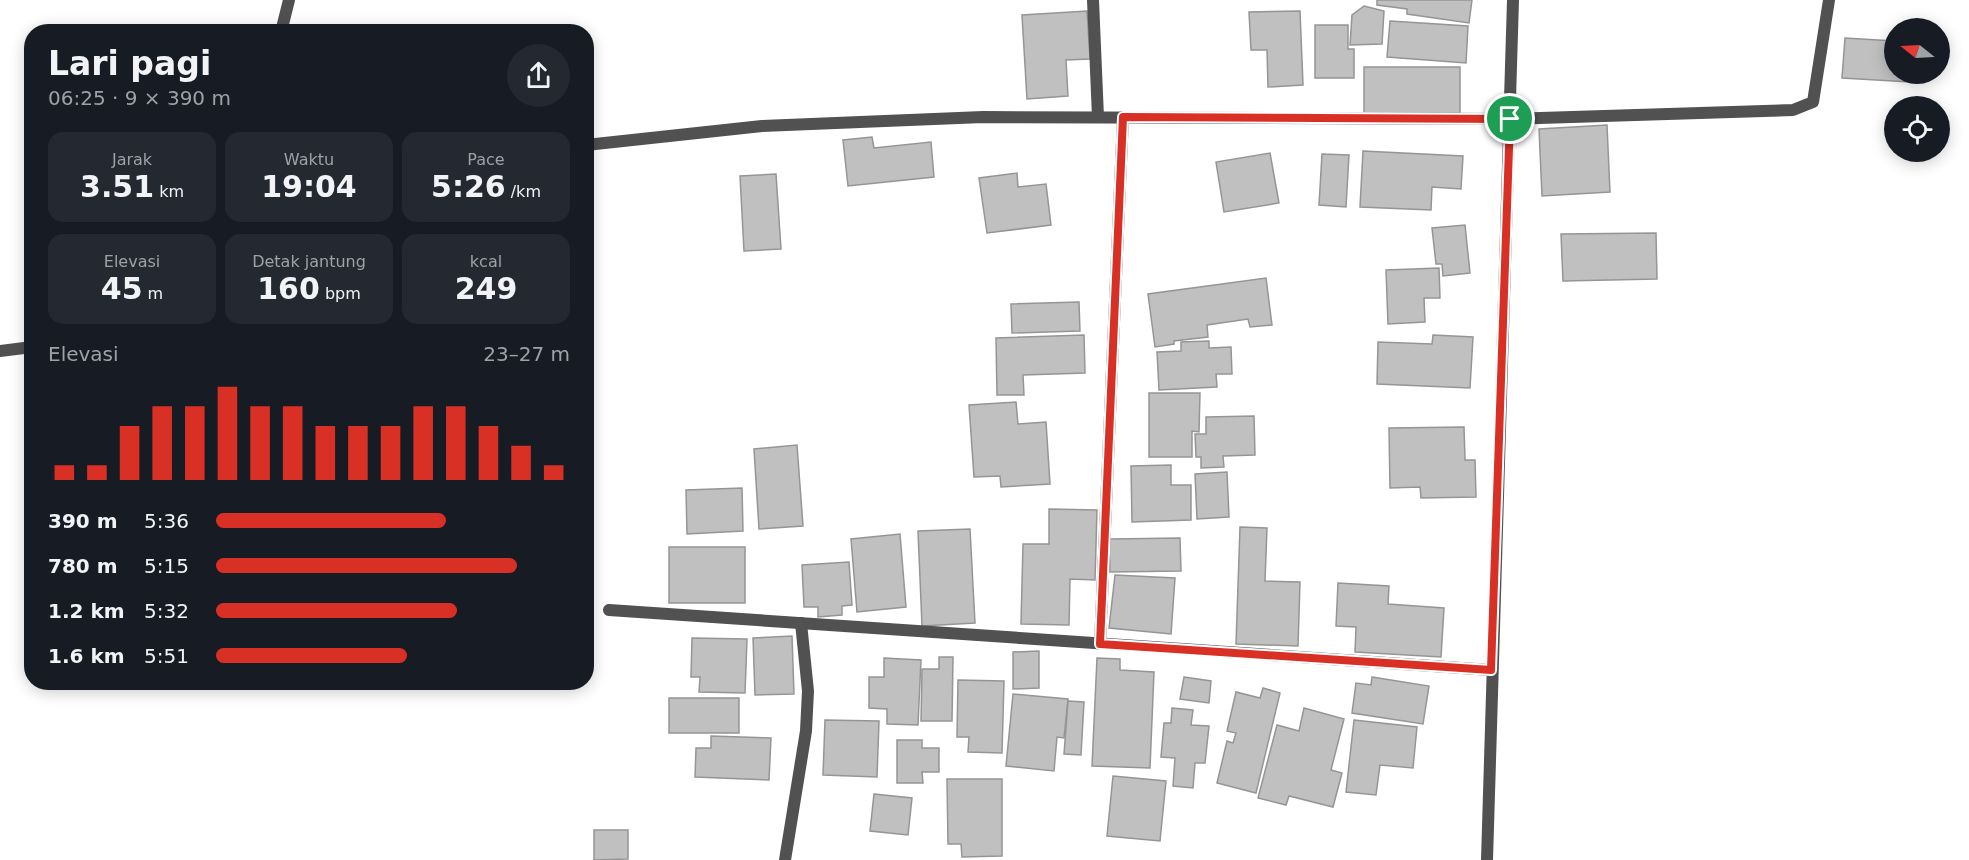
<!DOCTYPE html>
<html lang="id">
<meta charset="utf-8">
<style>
:root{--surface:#171b24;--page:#242831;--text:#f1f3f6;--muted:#9ea1a6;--accent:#d93025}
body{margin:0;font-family:"DejaVu Sans",sans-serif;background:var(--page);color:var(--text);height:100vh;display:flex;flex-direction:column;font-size:22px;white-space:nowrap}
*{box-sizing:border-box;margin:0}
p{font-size:20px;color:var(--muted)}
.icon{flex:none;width:33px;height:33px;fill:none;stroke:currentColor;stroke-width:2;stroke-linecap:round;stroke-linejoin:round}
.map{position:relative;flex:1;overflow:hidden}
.drawer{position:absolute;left:24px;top:24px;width:570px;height:666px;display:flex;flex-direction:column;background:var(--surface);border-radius:24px;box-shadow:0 3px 15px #0003}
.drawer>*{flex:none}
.needle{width:39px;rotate:288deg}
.tools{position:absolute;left:1884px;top:18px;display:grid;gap:12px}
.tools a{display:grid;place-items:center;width:66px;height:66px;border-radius:50%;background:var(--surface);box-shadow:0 3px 15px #0003;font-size:30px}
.pin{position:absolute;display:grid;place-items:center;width:51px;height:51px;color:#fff;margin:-26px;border:3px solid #fff;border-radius:50%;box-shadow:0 2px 6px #0007}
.round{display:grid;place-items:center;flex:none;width:63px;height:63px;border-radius:32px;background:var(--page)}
.summary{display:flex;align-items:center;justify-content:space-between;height:102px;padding:0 24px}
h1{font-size:33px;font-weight:800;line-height:45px}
.stats{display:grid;grid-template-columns:repeat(3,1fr);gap:9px;height:102px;padding:6px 24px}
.stats div{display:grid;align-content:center;border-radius:15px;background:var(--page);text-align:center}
.stats b{font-size:30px;font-weight:800}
.stats small{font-size:16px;font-weight:400}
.stats p{font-size:16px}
.chart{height:168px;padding:12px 24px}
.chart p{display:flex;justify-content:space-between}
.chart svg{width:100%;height:108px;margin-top:6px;stroke:var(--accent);stroke-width:6}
ul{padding:0 24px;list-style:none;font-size:20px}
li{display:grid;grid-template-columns:96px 72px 1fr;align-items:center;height:45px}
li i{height:15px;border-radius:8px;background:var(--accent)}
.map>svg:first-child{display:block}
</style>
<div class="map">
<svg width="1969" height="860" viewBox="0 0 1969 860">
<rect width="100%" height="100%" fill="#fff"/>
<g fill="#c0c0c0" stroke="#959595" stroke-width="1.5">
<polygon points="1377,0 1472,0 1469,23 1407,14 1407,9 1377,5"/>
<polygon points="1364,6 1384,11 1382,44 1350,45 1352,15"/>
<polygon points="1087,11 1090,59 1066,60 1068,96 1027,99 1022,15"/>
<polygon points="1300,11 1303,85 1268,87 1267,50 1251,50 1249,12"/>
<polygon points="1390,21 1468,26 1466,63 1387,57"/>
<polygon points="1315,25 1348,25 1348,49 1354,49 1354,78 1315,78"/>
<polygon points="1845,38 1894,41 1894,74 1910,74 1910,82 1842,78"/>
<polygon points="1364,67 1460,67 1460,113 1364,114"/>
<polygon points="1607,125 1610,192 1542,196 1539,129"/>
<polygon points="872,137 874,148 931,142 934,177 848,186 843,140"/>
<polygon points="1363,151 1463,156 1461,189 1432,187 1431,210 1360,207"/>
<polygon points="1270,153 1279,203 1224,212 1216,162"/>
<polygon points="1322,154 1349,155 1346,207 1319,205"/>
<polygon points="1017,173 1018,187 1046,184 1051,225 987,233 979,178"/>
<polygon points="776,174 781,249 744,251 740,176"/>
<polygon points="1465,225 1470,273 1443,276 1442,264 1436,264 1432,228"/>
<polygon points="1656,233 1657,279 1563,281 1561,234"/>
<polygon points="1439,268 1440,298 1424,298 1425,322 1388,324 1386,270"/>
<polygon points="1266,278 1272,325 1250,327 1248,319 1207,325 1208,337 1174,341 1174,344 1155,347 1148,294"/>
<polygon points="1079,302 1080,331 1012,333 1011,304"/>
<polygon points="1084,335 1085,373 1023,375 1024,395 997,395 996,338"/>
<polygon points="1433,335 1473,337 1470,388 1377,384 1378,342 1432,344"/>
<polygon points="1209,341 1209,348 1231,347 1232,374 1216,374 1217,387 1159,390 1157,352 1181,351 1181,342"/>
<polygon points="1149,393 1200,393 1199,432 1192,431 1192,457 1149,457"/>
<polygon points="1016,402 1018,424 1046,422 1050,484 1001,487 1000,476 974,477 969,405"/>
<polygon points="1254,416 1255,455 1223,456 1224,467 1201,468 1201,457 1196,457 1195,434 1206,434 1206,417"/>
<polygon points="1464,427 1465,460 1475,460 1476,497 1421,498 1420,487 1390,488 1389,428"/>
<polygon points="797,445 803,526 759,529 754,449"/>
<polygon points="1171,465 1171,485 1191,485 1191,520 1132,522 1131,466"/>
<polygon points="1227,472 1229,517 1197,519 1195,474"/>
<polygon points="742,488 743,531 687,534 686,490"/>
<polygon points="1049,509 1097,510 1095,580 1070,579 1069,625 1021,624 1023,544 1049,544"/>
<polygon points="1240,527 1267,528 1265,581 1300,582 1298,646 1236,644"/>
<polygon points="970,529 975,623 922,626 918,531"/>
<polygon points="900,534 906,607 857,612 851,539"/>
<polygon points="1180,538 1181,571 1110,572 1109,539"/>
<rect x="669" y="547" width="76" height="56"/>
<polygon points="849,562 852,605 842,606 842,615 818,617 818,607 804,607 802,565"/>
<polygon points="1115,575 1175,578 1171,634 1109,628"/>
<polygon points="1338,583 1389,586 1388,604 1444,608 1441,657 1355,652 1356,627 1336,626"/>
<polygon points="792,636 794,694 755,695 753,638"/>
<polygon points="692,638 747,639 745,693 699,692 700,677 691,677"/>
<polygon points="1039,651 1039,688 1013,689 1013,652"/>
<polygon points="939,657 953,657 952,721 921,721 922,669 939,669"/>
<polygon points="884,658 921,660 918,725 887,724 887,709 869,708 869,677 884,677"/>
<polygon points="1097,658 1120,659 1120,670 1154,672 1150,768 1092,766"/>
<polygon points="1184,677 1211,681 1209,703 1180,699"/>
<polygon points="1372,677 1429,686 1423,724 1352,713 1356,683 1371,685"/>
<polygon points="958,680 1004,681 1002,753 968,752 969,737 957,737"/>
<polygon points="1263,688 1280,693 1256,793 1217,783 1227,741 1233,743 1236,733 1227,731 1236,692 1260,698"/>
<polygon points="1013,694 1068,699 1064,738 1057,737 1054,771 1006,766"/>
<rect x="669" y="698" width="70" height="35"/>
<polygon points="1068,701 1084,702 1081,755 1064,754"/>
<polygon points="1172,708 1193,710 1191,725 1209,726 1205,763 1195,763 1193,788 1173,786 1175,758 1161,757 1164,723 1171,723"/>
<polygon points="1304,708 1344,719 1331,770 1342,773 1333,807 1289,796 1286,805 1258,798 1277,725 1299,731"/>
<polygon points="825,720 879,721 877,777 823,775"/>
<polygon points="1354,720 1417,727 1413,768 1380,765 1376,795 1346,792"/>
<polygon points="711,736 771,738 769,780 695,777 696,748 711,748"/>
<polygon points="897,740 922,740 922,748 939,748 939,772 922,772 923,783 897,783"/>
<polygon points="1113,776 1166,781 1160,841 1107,836"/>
<polygon points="947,779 1002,779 1002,856 962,857 961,844 948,844"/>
<polygon points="874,794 912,798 908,835 870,831"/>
<polygon points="594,830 628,830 628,859 594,860"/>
</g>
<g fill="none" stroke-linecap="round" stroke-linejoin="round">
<g stroke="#515151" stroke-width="12">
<polyline points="1093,0 1098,117"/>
<polyline points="281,32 289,0"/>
<polyline points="586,145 762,126 983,117 1510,119 1793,110 1813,102 1829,0"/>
<polyline points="0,351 32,347"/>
<polyline points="609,610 1491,670"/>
<polyline points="1100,644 1123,117"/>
<polyline points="785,860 806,731 808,691 801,623"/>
<polyline points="1487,860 1513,0"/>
</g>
</g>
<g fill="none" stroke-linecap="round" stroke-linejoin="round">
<g stroke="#fff" stroke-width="12">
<polygon id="route" points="1123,117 1510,119 1491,670 1100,644"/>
</g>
<use href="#route" stroke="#d93025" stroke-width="8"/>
</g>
</svg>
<div class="tools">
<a><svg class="needle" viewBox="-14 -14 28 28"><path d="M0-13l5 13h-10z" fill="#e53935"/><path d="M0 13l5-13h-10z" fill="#9ea1a6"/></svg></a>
<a><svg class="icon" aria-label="locate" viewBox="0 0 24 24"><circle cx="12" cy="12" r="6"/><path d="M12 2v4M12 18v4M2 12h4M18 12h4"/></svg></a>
</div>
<div class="pin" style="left:1510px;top:119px;background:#1e9e55"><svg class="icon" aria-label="arrive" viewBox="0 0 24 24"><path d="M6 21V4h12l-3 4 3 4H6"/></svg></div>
<section class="drawer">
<div class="summary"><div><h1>Lari pagi</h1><p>06:25 · 9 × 390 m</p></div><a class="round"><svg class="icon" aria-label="share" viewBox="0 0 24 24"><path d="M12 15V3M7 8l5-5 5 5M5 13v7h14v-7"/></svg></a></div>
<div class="stats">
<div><p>Jarak</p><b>3.51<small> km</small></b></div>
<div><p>Waktu</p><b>19:04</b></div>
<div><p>Pace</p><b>5:26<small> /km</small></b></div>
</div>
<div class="stats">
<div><p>Elevasi</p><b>45<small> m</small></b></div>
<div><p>Detak jantung</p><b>160<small> bpm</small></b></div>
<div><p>kcal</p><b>249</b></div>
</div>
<div class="chart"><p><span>Elevasi</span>23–27 m</p>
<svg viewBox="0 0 160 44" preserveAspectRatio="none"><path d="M5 44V38M15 44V38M25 44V22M35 44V14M45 44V14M55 44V6M65 44V14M75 44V14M85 44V22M95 44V22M105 44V22M115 44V14M125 44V14M135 44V22M145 44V30M155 44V38"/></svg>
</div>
<ul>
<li><b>390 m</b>5:36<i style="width:65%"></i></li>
<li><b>780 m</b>5:15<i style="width:85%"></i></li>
<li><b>1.2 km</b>5:32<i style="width:68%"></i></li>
<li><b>1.6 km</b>5:51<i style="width:54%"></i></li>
</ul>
</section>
</div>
